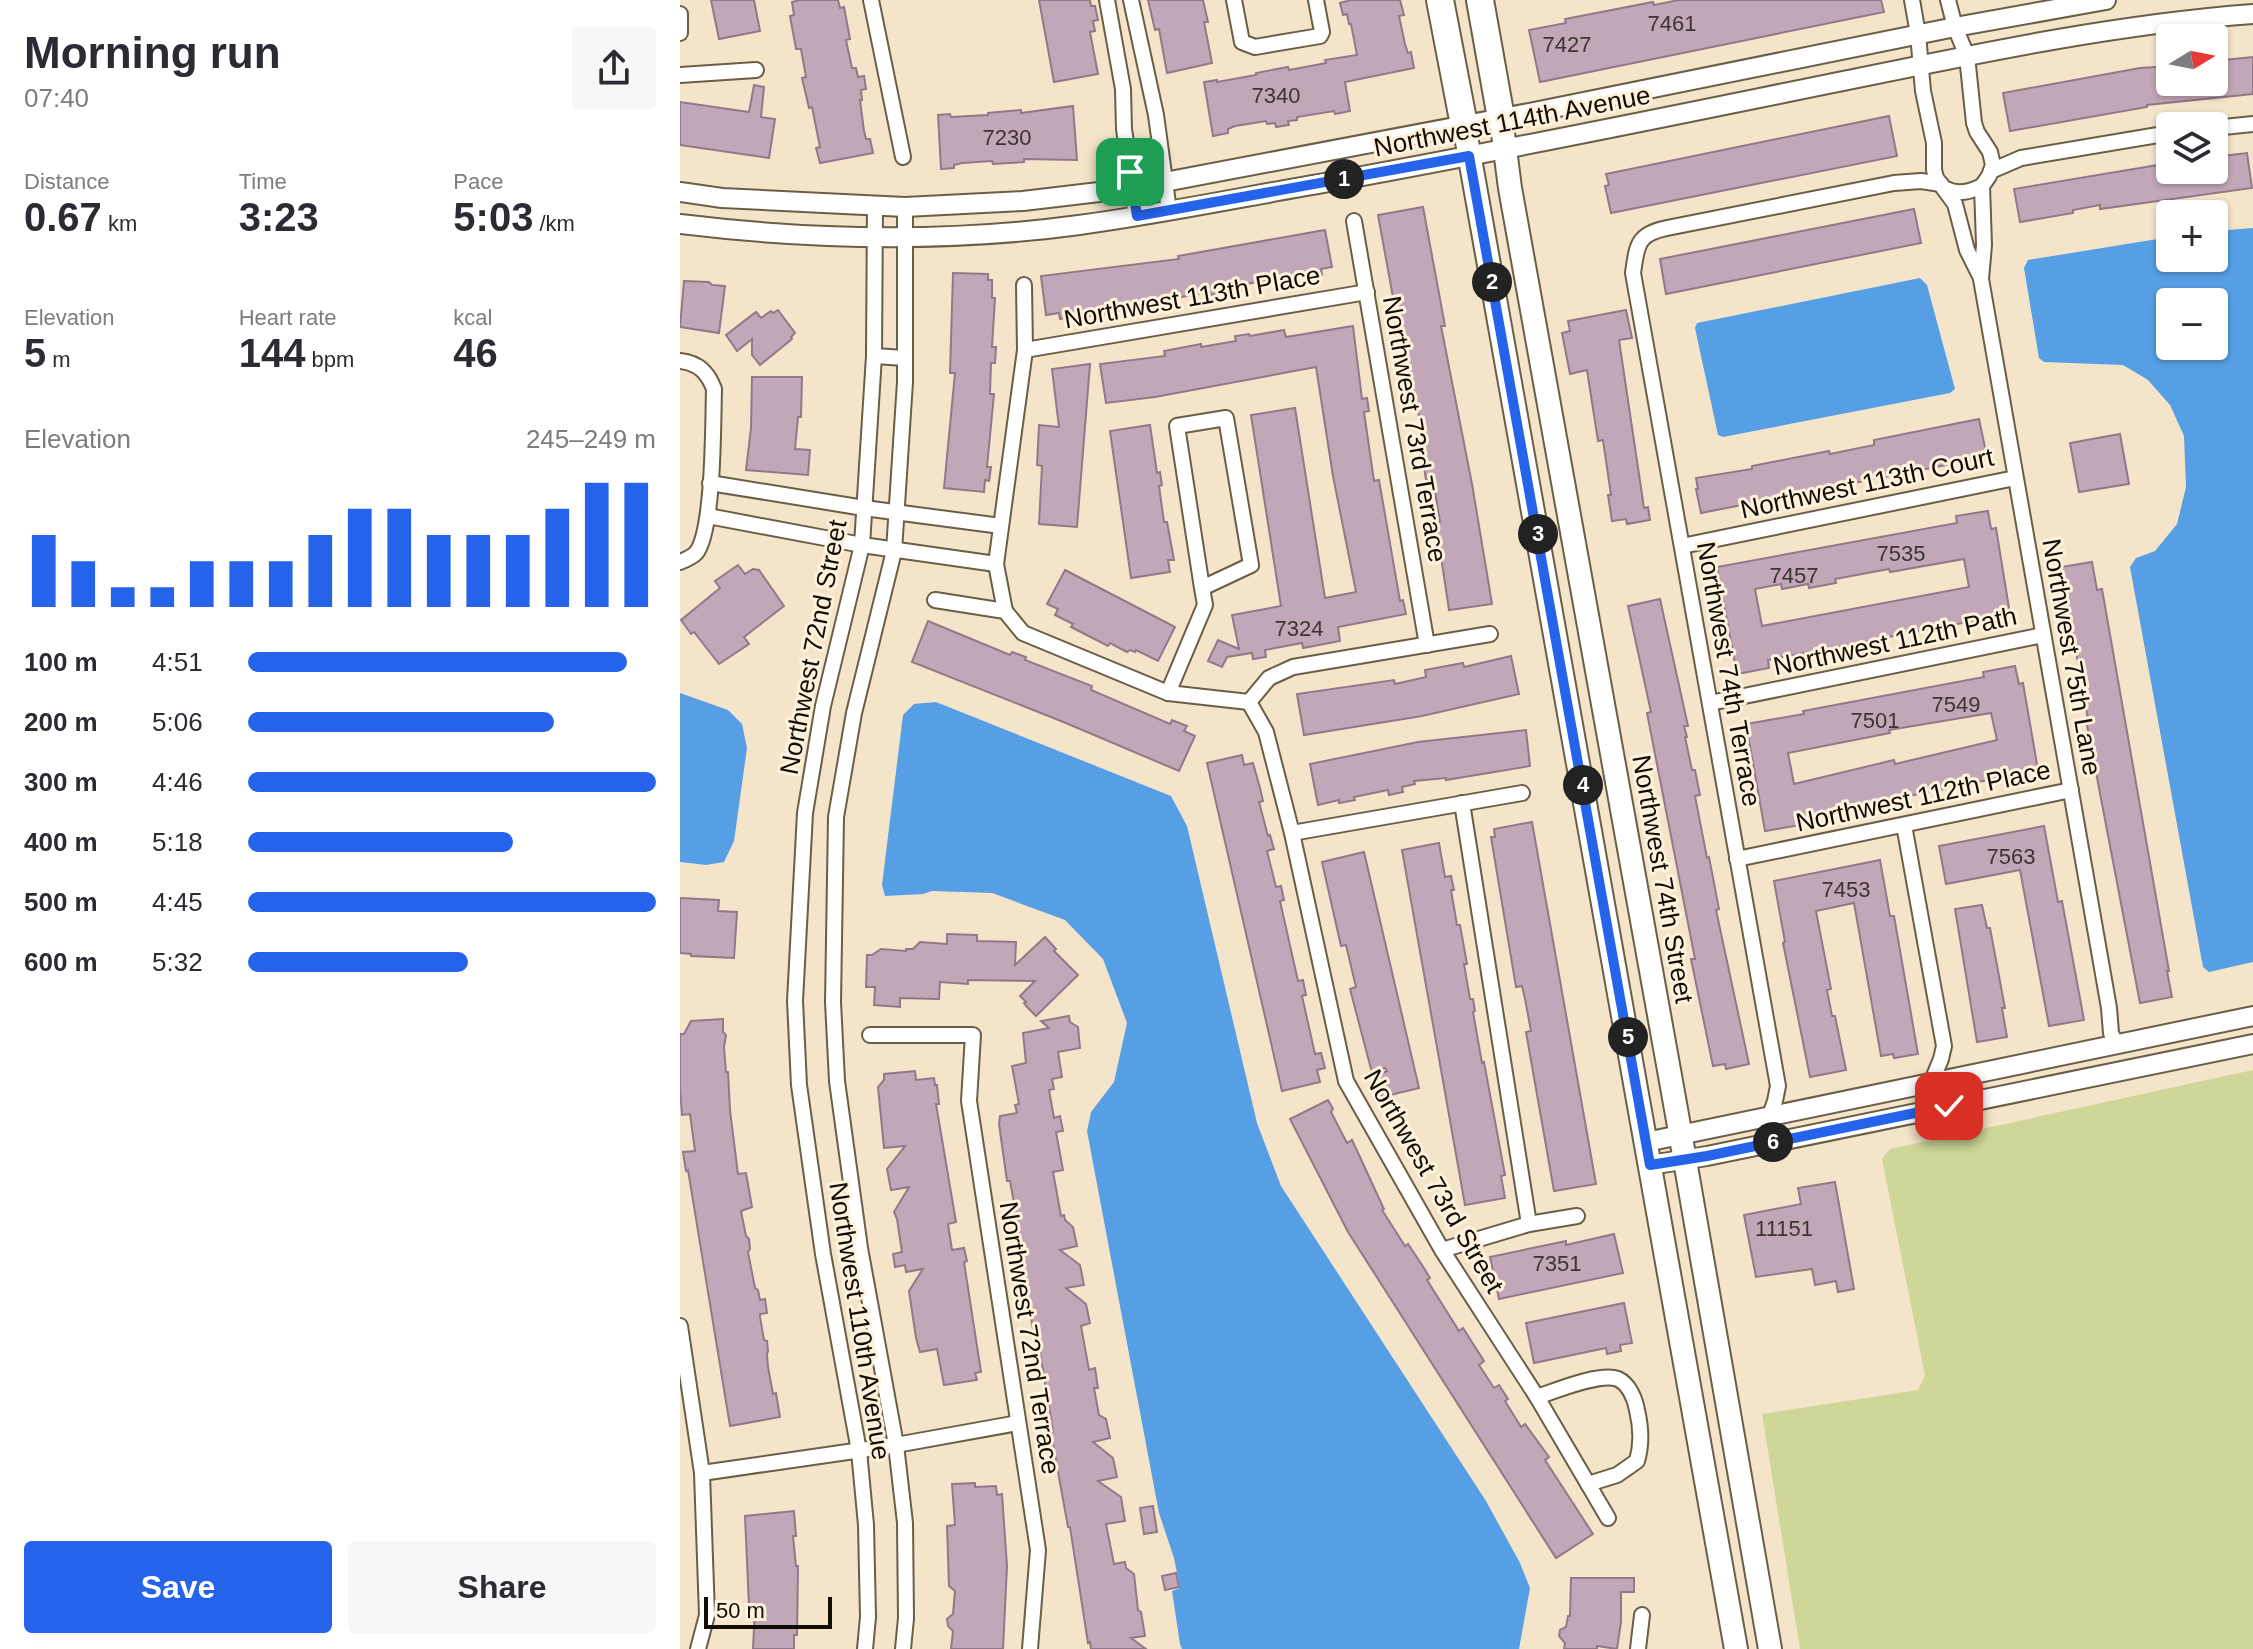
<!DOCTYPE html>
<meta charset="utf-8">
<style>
:root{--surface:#fff;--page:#f7f7f7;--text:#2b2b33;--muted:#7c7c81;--accent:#2563eb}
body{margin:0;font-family:Helvetica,sans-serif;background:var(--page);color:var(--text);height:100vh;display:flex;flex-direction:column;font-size:30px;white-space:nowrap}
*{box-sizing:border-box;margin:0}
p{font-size:26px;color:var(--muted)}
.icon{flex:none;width:44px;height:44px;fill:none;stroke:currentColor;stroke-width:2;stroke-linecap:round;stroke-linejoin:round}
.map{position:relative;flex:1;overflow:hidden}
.panel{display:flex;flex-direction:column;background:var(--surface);width:680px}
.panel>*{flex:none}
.needle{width:52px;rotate:80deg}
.buttons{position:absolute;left:1476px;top:24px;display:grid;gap:16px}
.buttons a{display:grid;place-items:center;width:72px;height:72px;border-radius:8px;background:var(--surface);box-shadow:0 2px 6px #0004;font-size:40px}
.scale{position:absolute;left:24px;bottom:20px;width:128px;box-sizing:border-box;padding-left:8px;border:4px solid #110c04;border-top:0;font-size:22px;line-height:28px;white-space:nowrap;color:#110c04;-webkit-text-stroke:6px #fef2dd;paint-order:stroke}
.pin{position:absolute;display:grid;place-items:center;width:68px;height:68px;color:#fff;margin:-34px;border-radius:16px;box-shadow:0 4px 12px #0006}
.km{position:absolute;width:40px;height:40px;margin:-20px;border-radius:50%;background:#222;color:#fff;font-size:22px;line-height:40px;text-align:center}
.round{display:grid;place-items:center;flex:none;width:84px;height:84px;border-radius:8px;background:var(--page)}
.overview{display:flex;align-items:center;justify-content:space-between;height:136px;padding:0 24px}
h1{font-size:44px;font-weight:700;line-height:60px}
.metrics{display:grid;grid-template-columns:repeat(3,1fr);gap:12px;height:136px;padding:8px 24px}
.metrics div{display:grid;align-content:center}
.metrics b{font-size:40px;font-weight:700}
.metrics small{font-size:22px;font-weight:400}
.metrics p{font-size:22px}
.chart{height:224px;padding:16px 24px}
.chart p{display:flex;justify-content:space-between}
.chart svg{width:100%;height:144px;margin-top:8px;stroke:var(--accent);stroke-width:6}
.cta{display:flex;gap:16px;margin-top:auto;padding:16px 24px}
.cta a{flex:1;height:92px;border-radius:8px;background:var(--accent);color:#fff;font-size:32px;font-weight:700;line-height:92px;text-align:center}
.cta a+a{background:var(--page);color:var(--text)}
ul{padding:0 24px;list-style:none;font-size:26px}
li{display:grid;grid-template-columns:128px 96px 1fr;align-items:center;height:60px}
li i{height:20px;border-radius:10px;background:var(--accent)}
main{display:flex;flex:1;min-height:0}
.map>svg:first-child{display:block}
</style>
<main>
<section class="panel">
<div class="overview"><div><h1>Morning run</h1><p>07:40</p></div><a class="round"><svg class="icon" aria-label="share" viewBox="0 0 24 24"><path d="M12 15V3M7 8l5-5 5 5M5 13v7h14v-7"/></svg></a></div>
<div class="metrics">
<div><p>Distance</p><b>0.67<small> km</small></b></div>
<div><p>Time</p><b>3:23</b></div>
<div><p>Pace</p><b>5:03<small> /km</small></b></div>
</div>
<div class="metrics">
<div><p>Elevation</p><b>5<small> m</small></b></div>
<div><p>Heart rate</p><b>144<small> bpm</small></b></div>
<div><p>kcal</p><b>46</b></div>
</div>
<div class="chart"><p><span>Elevation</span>245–249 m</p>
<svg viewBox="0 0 160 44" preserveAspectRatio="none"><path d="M5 44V22M15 44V30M25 44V38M35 44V38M45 44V30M55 44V30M65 44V30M75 44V22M85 44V14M95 44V14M105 44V22M115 44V22M125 44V22M135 44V14M145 44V6M155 44V6"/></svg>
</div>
<ul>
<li><b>100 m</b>4:51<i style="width:93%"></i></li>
<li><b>200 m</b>5:06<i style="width:75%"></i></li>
<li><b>300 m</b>4:46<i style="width:100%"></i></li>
<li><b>400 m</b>5:18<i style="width:65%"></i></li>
<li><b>500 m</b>4:45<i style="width:100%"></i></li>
<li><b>600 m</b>5:32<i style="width:54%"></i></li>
</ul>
<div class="cta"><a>Save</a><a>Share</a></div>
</section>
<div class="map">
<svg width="1573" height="1649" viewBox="0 0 1573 1649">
<rect width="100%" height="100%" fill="#f4e5ca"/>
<polygon fill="#cfd798" points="1573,1070 1573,1649 1120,1649 1082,1414 1238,1390 1245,1376 1202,1159 1210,1149"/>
<g fill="#579fe5" fill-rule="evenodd">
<path d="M1573,228V962L1529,972L1523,967L1450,567L1456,558L1475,551L1497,524L1506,487L1504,436L1490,405L1468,380L1443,365L1364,362L1359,358L1344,268L1348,260L1490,237V258H1534V231ZM1490,302H1534V346H1490Z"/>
<polygon points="1240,278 1247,285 1275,389 1270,393 1043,437 1038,435 1015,328 1017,323"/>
<polygon points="0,693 48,710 62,724 67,748 54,841 44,862 26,865 0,862"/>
<polygon points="256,702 491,796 507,826 577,1123 601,1186 806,1501 840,1563 850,1588 839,1649 502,1649 500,1644 492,1591 500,1588 494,1558 479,1513 407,1131 411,1112 434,1082 447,1023 423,959 385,920 312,893 252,891 243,894 205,896 202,885 223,715 234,704"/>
</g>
<g fill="#c2a7b8" stroke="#927888" stroke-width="2" fill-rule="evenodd">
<polygon points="31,0 74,0 80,31 39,39"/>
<polygon points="120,0 158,0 160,8 164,7 170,39 166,40 172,68 176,68 178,77 184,76 186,89 181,90 182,100 180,100 184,131 186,139 190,139 193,153 140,163 136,148 140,147 132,107 129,108 122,78 126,77 121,49 116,49 110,16 114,15 112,2"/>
<polygon points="359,0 410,0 411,6 415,6 418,20 413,21 415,31 410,32 418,74 374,82"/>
<polygon points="468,0 523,0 528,22 524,22 532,63 487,73 479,29 475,30"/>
<polygon points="671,0 720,0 724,15 719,16 725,44 728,53 731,52 734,68 665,82 670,111 655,114 654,111 617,117 617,120 608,121 609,125 596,127 595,123 587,124 586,121 555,126 548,129 548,133 533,136 524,82 537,80 537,82 576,75 576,73 597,69 608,67 609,70 636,65 646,63 645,60 677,55 671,24 669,24 667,14 663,15 660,3"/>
<polygon points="999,0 1201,0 1204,12 860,82 849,30 886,23 885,19 973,2 974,5"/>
<polygon points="1573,57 1573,94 1467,105 1467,107 1330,131 1323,93 1460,68 1490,66 1490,82 1534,82 1534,61"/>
<polygon points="74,85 84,87 81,117 95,119 89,158 0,145 0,102 69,112"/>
<polygon points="393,106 397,160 344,159 344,162 313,164 312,161 282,163 274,165 274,168 261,169 258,115 270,114 271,117 308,115 308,113 341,110 341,113"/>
<polygon points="1209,116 1217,156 931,213 925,186 929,185 926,174"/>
<polygon points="1567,153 1572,188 1420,209 1420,205 1393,210 1393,213 1340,222 1334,189 1490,163 1490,170 1534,170 1534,157"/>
<polygon points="743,207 765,326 761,326 792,484 812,604 769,610 756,523 760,522 755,492 753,493 752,485 747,486 740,442 744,441 737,406 733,407 698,215"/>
<polygon points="1234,209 1241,243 986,294 980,259"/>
<polygon points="645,230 652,267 641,269 642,275 628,277 628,273 566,284 567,289 530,295 530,292 489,299 489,304 437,311 437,313 380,319 379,313 366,315 361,276 499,259 498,256"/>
<polygon points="273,273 308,274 308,280 312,280 312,298 315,298 312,347 316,347 315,363 311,363 310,394 314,394 307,467 311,467 309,481 305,480 304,492 264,488 275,373 270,373"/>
<polygon points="4,281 29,282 32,285 45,286 39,333 0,327"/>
<polygon points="98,310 115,333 111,337 112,339 80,365 72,355 72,339 57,351 46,335 76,312 81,318 91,311 93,313"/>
<polygon points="946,310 952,338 939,340 964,508 968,507 970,520 947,524 946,519 932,521 928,495 931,495 923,440 918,441 907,370 890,374 882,333 890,331 888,321"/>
<polygon points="673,326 682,399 687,398 689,411 684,412 694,481 699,480 720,601 723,600 726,614 658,627 660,641 623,648 622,643 585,650 586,657 573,659 572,653 547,657 542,667 528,661 538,640 559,649 552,615 601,606 571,415 615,408 645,598 676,592 653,476 636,367 475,397 426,403 420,364 485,356 484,351 521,344 521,347 556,341 555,336 569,334 570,336 604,330 606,337"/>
<polygon points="410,364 397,527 359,524 362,466 357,465 359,425 379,427 372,369"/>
<polygon points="72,377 122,377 121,417 118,417 115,449 130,450 128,475 66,470 71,428"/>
<polygon points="1299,419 1307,457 1021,513 1016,489 1018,489 1016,478 1072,469 1072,466 1149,451 1150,454 1194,445 1194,440"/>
<polygon points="470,425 477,473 480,472 482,485 479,486 484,522 487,522 494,560 488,560 490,572 451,578 430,431"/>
<polygon points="1440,434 1449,484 1399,492 1390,443"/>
<path d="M1308,511L1311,529L1316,528L1330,614L1088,660L1089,668L1057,674L1037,567L1277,523L1276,516ZM1284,559L1289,587L1082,626L1075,589L1101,584L1102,589L1128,584L1129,588L1156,583L1155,579L1209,569L1210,572Z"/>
<polygon points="1412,562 1417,590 1422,589 1489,971 1487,971 1492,997 1460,1003 1406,720 1408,719 1381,567"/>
<polygon points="58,565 65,574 73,569 79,570 104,606 64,637 69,644 39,664 14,632 11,634 1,620 40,588 35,581"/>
<polygon points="385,570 495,627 478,661 456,650 455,652 450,650 447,652 430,643 428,646 391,627 393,624 375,615 378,609 367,604"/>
<polygon points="980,599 1008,726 1004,726 1007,737 1005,737 1012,770 1015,770 1020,795 1015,796 1027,858 1029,857 1039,909 1036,910 1069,1064 1046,1069 1045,1064 1033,1066 1011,959 1015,959 967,713 971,712 948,606"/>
<polygon points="248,621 330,655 332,652 346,657 345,660 412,686 411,690 490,724 492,720 507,726 504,731 515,736 499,771 381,721 232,662"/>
<polygon points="831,656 839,694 742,716 624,735 617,694 714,680 715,684 746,677 745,670 783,663 784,667"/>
<path d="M1335,666L1339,684L1343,683L1358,770L1120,818L1121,825L1085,831L1066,724L1124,714L1123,711L1304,677L1303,672ZM1311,713L1317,740L1215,764L1214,760L1114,784L1108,753L1210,733L1209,730Z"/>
<polygon points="846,730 850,766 766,780 766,778 734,781 735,784 722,787 723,792 709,795 708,790 674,797 675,800 659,803 659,800 638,805 630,764 738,742"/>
<polygon points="562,755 564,765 573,763 580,788 583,801 579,802 588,836 590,835 594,849 587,851 596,887 601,886 604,900 600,901 618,981 623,980 626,995 622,996 635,1054 641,1053 645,1068 637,1070 640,1082 602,1091 527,763"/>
<polygon points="852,822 916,1184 874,1191 846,1032 851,1031 845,999 842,986 836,987 811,837 815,837 814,829"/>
<polygon points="1364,826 1378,902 1382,901 1404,1020 1369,1026 1340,870 1266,884 1259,846"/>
<polygon points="759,843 765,877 771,876 774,890 771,890 777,925 780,925 787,964 784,964 790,999 793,999 795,1011 793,1012 802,1063 804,1062 825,1175 821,1176 825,1198 785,1205 722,850"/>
<polygon points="684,852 739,1088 702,1097 701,1093 698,1094 694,1077 707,1071 705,1068 692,1071 691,1069 670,989 676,987 666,945 661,946 642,862"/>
<polygon points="1200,860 1210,916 1214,916 1238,1054 1214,1058 1213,1054 1201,1056 1174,903 1136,911 1151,989 1147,990 1152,1016 1155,1016 1166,1070 1130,1077 1103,943 1105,942 1094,881"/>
<polygon points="0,898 39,900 38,911 57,912 54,958 11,956 11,954 0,953"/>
<polygon points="1302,905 1307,928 1310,928 1325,1008 1322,1008 1327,1037 1297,1042 1275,909"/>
<polygon points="267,934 297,935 297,941 336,942 335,965 365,937 376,949 374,951 398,975 356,1016 347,1007 344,1003 346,1002 340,996 355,981 288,980 288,984 260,982 259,999 220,998 220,1007 194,1005 195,987 186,987 187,955 192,955 201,949 226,951 226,949 233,949 240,942 267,944"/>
<polygon points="389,1016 390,1022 398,1027 400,1048 378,1052 382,1077 372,1079 374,1089 369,1090 374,1118 380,1116 383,1131 376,1132 383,1170 373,1172 381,1216 384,1215 385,1220 393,1227 397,1246 380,1250 400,1265 404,1285 386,1288 406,1304 410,1323 401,1326 409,1370 415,1368 418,1388 414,1388 419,1415 426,1419 430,1438 413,1442 433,1458 437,1477 418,1481 441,1497 445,1521 426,1524 434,1564 445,1562 446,1568 454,1574 458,1610 461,1612 465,1636 451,1638 466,1649 411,1649 410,1642 408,1643 390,1527 388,1527 371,1433 373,1432 372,1425 357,1334 354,1334 337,1240 339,1239 339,1231 330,1181 327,1181 319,1124 320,1116 337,1113 335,1105 339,1104 332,1066 346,1063 343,1033 369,1028 361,1021"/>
<polygon points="43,1019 43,1032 46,1035 44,1047 46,1072 48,1072 50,1110 58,1174 66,1173 72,1207 61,1211 66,1236 69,1239 70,1249 68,1252 75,1288 78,1290 80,1300 85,1299 87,1313 80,1314 80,1317 84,1340 87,1341 88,1351 87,1354 88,1367 93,1394 96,1393 100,1417 50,1426 8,1170 6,1171 3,1152 15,1151 10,1114 2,1115 0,1089 0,1034 4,1034 11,1021"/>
<polygon points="235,1071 236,1080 254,1078 255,1085 257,1085 259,1104 256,1104 276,1222 268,1224 272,1250 284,1248 287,1261 284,1262 301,1372 295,1373 297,1380 264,1385 257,1349 240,1352 236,1338 229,1291 243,1269 226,1272 225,1265 215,1267 213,1254 222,1252 217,1219 214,1212 229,1187 211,1190 207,1169 225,1146 204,1148 198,1087 204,1080 204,1074"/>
<polygon points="648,1100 653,1109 651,1112 667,1143 672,1140 679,1155 704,1209 702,1210 725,1246 728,1244 742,1265 750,1278 747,1280 779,1331 783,1328 804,1361 799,1365 814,1388 819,1385 828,1399 825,1401 841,1427 845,1424 869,1457 865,1460 913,1534 876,1558 668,1232 610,1119"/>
<polygon points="1155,1182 1174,1289 1158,1292 1156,1281 1135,1285 1132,1269 1076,1277 1064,1215 1121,1204 1118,1188"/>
<polygon points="934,1234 943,1273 819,1299 810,1257 886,1241 886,1245"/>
<polygon points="944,1303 952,1343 940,1345 941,1351 927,1354 926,1348 854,1363 846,1323"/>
<polygon points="295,1483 295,1487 316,1486 317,1495 322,1494 327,1566 323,1649 271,1649 273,1631 268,1626 267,1619 273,1614 275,1591 269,1586 267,1526 275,1525 272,1484"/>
<polygon points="473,1506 477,1532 464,1534 460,1508"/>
<polygon points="114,1511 116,1536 113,1536 116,1566 118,1566 117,1635 114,1635 114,1649 73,1649 75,1607 69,1607 65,1516"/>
<polygon points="496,1573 499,1587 485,1590 482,1576"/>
<polygon points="891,1578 954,1578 954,1592 941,1592 941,1622 937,1649 917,1646 917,1649 884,1649 885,1643 879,1636 880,1630 886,1627 888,1616 890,1616"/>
</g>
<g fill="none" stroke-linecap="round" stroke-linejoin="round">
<g stroke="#6b5e47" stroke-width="18">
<g id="minor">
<polyline points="191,0 223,157"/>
<polyline points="427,0 443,89 444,129 457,216"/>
<polyline points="451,0 476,115 489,211"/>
<polyline points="554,0 562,42 575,47 640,36 642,32 636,0"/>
<polyline points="1232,0 1238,34 1243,91 1254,143 1254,170 1256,178 1275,204 1287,250 1301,278"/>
<polyline points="1268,0 1275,27 1287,56 1294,123 1297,132 1310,152 1313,165 1309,176 1302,186 1304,245 1301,279 1429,1008 1431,1033 1436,1044"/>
<polyline points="0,14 0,33"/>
<polyline points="0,75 76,70"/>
<polyline points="1534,128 1573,124"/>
<polyline points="1311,171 1341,158 1490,133"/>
<path d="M1266,189C1277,195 1290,192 1302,186"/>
<polyline points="674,221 747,645"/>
<polyline points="345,350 687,292"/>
<polyline points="194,356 225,358"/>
<path d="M0,361C19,363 28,373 34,389C33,422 34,531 16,553C12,557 5,560 0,562"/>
<polyline points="30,483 184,508 321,526"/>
<polyline points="28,516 182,545 316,564"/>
<polyline points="1002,546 1335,478"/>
<polyline points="255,600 325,611 343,633 488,693 569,702"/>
<polyline points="325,611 316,564 345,350 344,285"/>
<polyline points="488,693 525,605 522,588 497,426 546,418 571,565 522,588"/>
<polyline points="569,702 586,732 612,833 666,1081 762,1250 857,1397 928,1518"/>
<polyline points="569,702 589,678 613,667 810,634"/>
<polyline points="1030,703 1363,635"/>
<polyline points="782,803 849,1224"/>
<polyline points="1224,825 1264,1046 1261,1059 1252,1081"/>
<polyline points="612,833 842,793"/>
<polyline points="1057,859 1391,790"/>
<polyline points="190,1035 293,1035 289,1101 358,1550 350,1649"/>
<path d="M1089,1118L1095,1101L1098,1086L953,273C957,245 957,234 987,228L1214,183L1241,181L1261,184"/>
<polyline points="762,1250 849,1224 897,1216"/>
<polyline points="0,1326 22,1473 27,1615 18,1649"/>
<path d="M857,1397C875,1391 920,1372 938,1379C949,1384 955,1399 957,1410C961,1427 962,1444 957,1461L937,1475L908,1484"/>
<polyline points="22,1473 216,1445 338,1423"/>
<polyline points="185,1649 188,1617 186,1525 179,1451 143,1254 119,1085 115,1001 125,813 143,706 182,545 194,356 195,206"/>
<polyline points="223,1649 226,1618 225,1523 216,1445 180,1248 157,1081 153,1002 156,817 174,713 214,551 225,382 225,207"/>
<polyline points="958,1649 962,1615"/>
</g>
</g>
<g stroke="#6b5e47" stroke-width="22">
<g id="tertiary">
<polyline points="0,192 42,198 225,207 343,201 453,188 849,113 1275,27 1426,0"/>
<path d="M0,224C132,240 267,243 399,225C481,214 562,197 644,183C823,151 1000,114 1178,78C1309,51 1440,24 1573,14"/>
<polyline points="966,1142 1573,1016"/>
<polyline points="970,1165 1027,1156 1573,1044"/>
</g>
</g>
<g stroke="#6b5e47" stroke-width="26">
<g id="primary">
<polyline points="821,118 830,188 996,1109 1090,1649"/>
<polyline points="784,125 1056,1649"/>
</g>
</g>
<g stroke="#6b5e47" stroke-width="30">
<g id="motorway">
<polyline points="760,0 784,125"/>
<polyline points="800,0 821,118"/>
</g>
</g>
<use href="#minor" stroke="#fff" stroke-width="14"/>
<use href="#tertiary" stroke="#fff" stroke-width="18"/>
<use href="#primary" stroke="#fff" stroke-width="22"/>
<use href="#motorway" stroke="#fff" stroke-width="26"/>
</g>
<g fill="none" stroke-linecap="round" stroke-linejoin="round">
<g stroke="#fff" stroke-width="16">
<polyline id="route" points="450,172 457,216 789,156 970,1165 1027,1156 1269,1106"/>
</g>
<use href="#route" stroke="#2563eb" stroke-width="10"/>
</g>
<g text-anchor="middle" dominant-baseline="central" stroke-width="6" stroke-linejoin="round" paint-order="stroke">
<g font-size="22" fill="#3d3331">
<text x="992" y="23">7461</text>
<text x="887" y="44">7427</text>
<text x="596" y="95">7340</text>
<text x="327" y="137">7230</text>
<text x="1221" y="553">7535</text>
<text x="1114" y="575">7457</text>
<text x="619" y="628">7324</text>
<text x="1276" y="704">7549</text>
<text x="1195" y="720">7501</text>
<text x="1331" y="856">7563</text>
<text x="1166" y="889">7453</text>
<text x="1104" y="1228">11151</text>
<text x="877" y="1263">7351</text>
</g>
<g font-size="26" fill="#110c04" stroke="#fef2dd">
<text transform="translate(832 121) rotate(-11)">Northwest 114th Avenue</text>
<text transform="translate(512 297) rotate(-10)">Northwest 113th Place</text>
<text transform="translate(735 429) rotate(80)">Northwest 73rd Terrace</text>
<text transform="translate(1187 483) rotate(-12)">Northwest 113th Court</text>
<text transform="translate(1215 641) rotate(-12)">Northwest 112th Path</text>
<text transform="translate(133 647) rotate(-79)">Northwest 72nd Street</text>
<text transform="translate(1392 657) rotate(80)">Northwest 75th Lane</text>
<text transform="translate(1049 674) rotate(80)">Northwest 74th Terrace</text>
<text transform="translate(1243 796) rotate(-12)">Northwest 112th Place</text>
<text transform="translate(983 879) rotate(80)">Northwest 74th Street</text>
<text transform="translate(754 1181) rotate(60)">Northwest 73rd Street</text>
<text transform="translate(180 1321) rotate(81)">Northwest 110th Avenue</text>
<text transform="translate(350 1338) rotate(81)">Northwest 72nd Terrace</text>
</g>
</g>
</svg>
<div class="buttons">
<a><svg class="needle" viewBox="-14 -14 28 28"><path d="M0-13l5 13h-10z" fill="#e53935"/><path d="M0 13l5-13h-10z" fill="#7c7c81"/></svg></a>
<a><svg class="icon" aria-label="layers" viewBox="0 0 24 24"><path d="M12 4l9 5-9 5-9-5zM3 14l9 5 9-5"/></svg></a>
<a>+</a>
<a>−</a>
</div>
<div class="scale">50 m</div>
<div class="pin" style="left:450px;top:172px;background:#1e9e55"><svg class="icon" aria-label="arrive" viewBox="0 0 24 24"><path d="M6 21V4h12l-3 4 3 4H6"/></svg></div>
<div class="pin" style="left:1269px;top:1106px;background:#d93025"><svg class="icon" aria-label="check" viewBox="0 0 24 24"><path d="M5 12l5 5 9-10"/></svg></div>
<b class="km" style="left:664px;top:179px">1</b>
<b class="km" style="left:812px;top:282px">2</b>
<b class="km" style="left:858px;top:534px">3</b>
<b class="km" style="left:903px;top:785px">4</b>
<b class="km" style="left:948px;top:1037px">5</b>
<b class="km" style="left:1093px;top:1142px">6</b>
</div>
</main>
